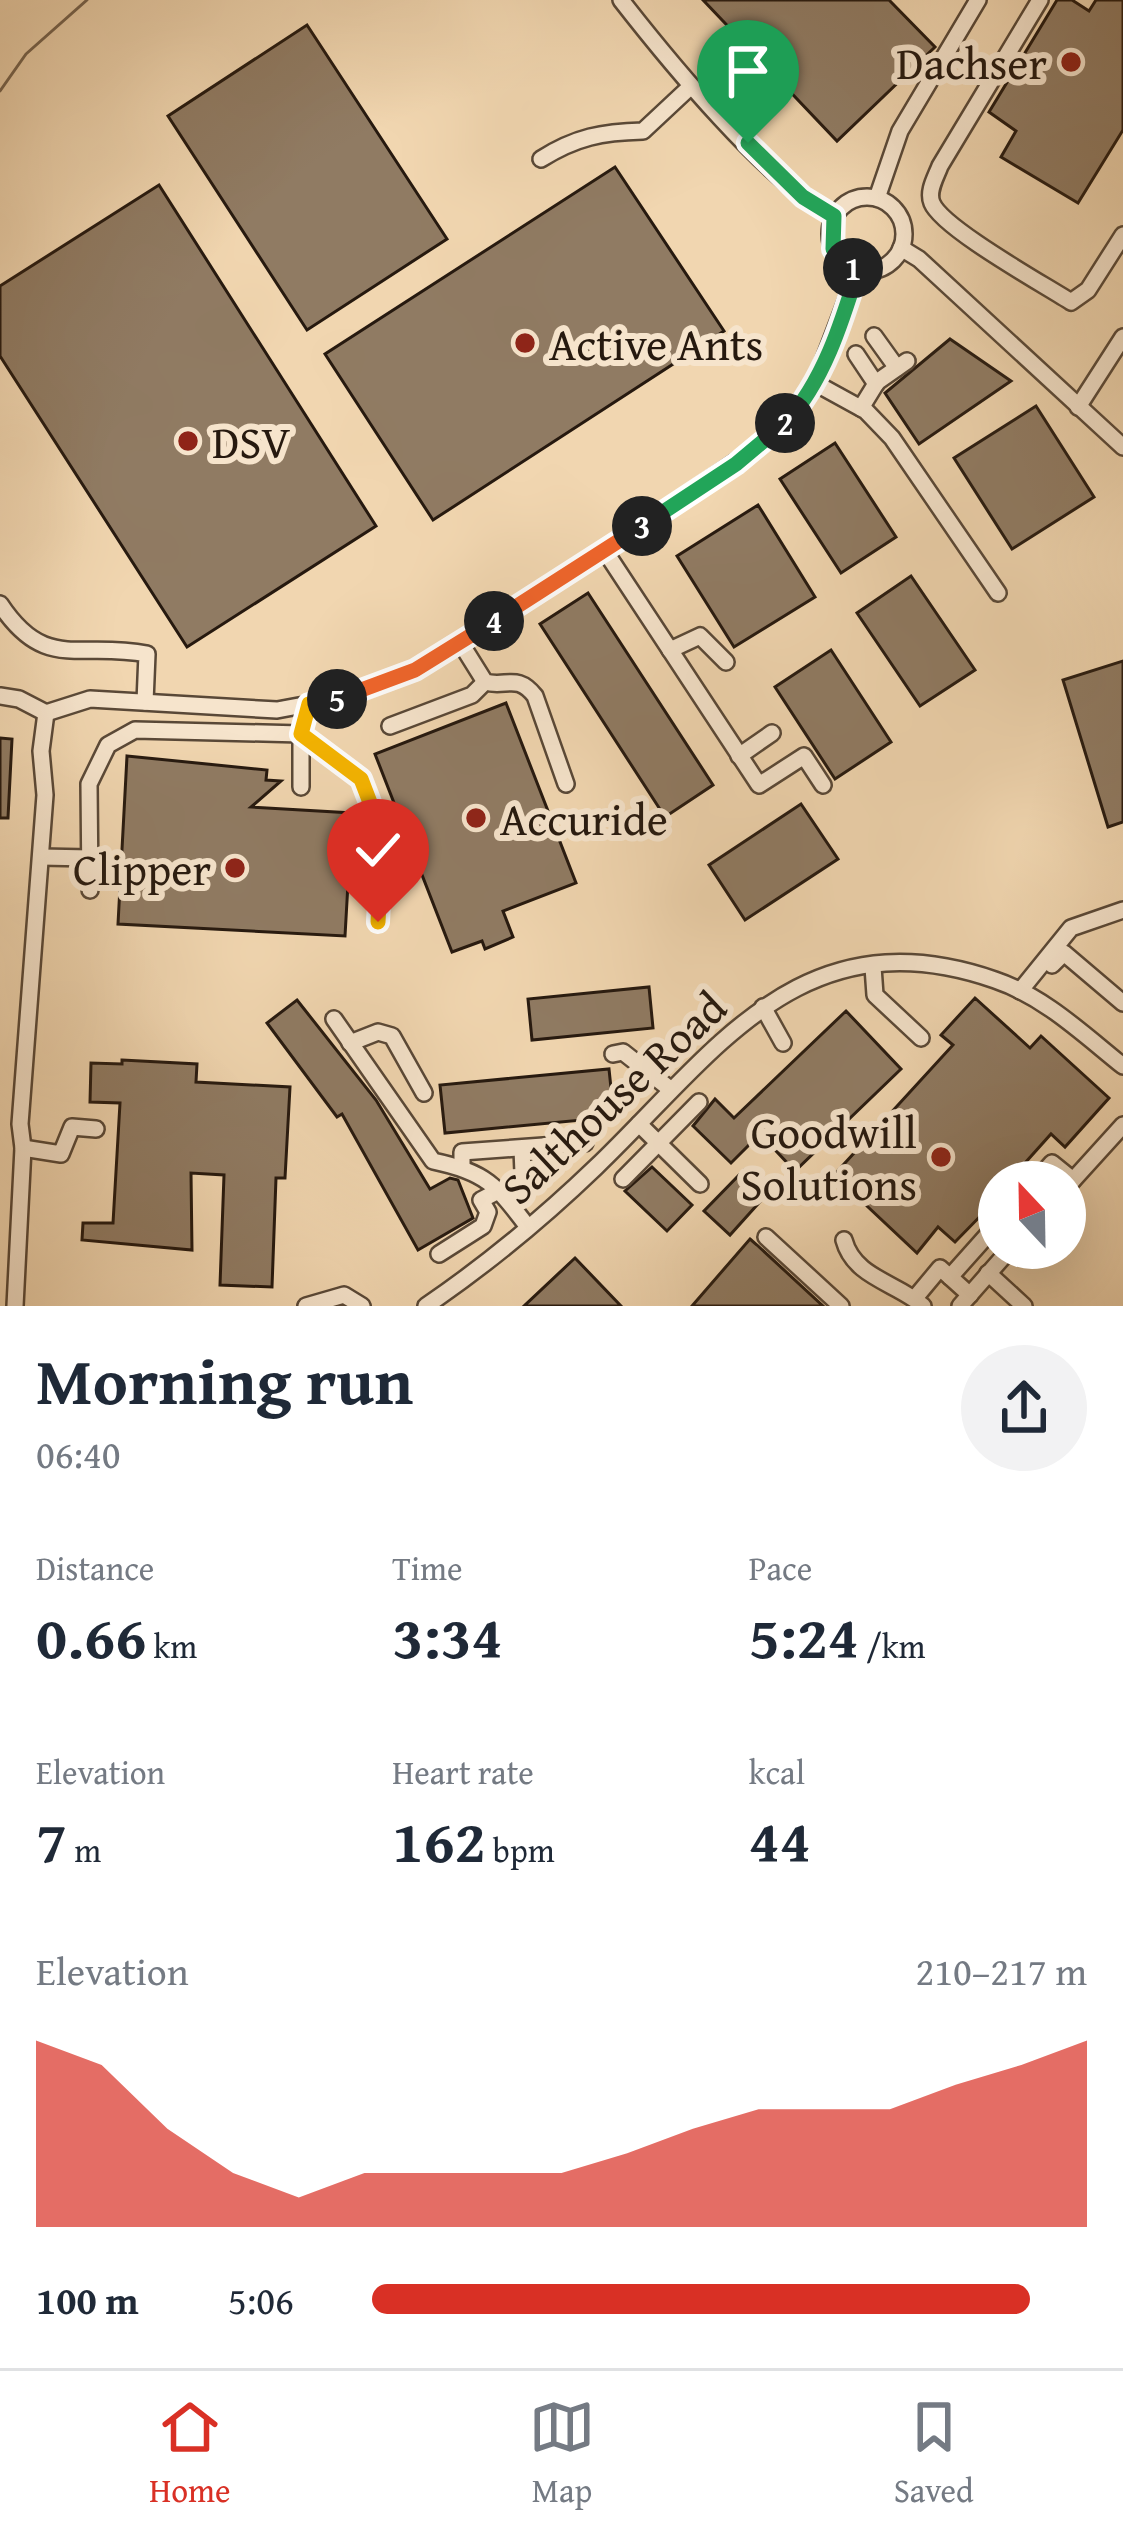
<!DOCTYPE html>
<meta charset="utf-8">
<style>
:root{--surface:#fff;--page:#f2f2f3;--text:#1f2937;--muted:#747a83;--line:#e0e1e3;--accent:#d93025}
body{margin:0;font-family:"Gentium Book Plus",serif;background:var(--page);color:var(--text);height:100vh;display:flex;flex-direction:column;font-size:45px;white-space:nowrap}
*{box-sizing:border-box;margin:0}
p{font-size:39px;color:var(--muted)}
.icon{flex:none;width:66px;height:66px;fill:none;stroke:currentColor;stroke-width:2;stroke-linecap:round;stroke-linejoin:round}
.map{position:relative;height:1306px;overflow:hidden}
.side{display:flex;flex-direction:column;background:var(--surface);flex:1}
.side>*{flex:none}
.needle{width:78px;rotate:338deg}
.buttons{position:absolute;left:978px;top:1161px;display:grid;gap:24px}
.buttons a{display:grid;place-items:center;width:108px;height:108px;border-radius:50%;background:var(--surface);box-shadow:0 12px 48px #0002;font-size:60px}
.pin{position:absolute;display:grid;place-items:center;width:102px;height:102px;color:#fff;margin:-123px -51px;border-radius:50% 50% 50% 0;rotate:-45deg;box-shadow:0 0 12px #0007}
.pin .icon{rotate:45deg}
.km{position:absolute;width:60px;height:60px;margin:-30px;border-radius:50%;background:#222;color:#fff;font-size:33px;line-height:60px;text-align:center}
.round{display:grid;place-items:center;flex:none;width:126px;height:126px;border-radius:63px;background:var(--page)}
.summary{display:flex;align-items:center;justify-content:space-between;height:204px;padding:0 36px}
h1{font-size:66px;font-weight:700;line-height:90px}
.figures{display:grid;grid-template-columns:repeat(3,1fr);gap:18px;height:204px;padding:12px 36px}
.figures div{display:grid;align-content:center}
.figures b{font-size:60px;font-weight:700}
.figures small{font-size:33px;font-weight:400}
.figures p{font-size:33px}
.chart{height:336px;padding:24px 36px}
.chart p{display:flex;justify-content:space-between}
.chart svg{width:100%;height:216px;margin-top:12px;fill:var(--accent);opacity:.7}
ul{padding:0 36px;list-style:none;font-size:39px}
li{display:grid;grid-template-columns:192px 144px 1fr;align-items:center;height:90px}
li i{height:30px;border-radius:15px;background:var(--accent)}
.menu{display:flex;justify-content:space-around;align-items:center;height:168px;border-top:3px solid var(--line);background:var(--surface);font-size:33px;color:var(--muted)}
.menu a{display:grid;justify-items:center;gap:6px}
.menu .on{color:var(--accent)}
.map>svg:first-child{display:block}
</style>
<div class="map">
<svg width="1123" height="1306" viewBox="0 0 1123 1306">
<rect width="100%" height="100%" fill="#f1d6b0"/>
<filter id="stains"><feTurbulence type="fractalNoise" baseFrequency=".00167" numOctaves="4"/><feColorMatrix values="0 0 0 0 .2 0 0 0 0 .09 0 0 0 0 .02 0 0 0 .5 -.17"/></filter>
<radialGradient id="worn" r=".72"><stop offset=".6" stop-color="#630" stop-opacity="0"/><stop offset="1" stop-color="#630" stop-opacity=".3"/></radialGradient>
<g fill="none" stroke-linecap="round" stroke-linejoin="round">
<polyline stroke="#76644f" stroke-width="3" points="0,91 26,54 87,0"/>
</g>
<g fill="#907b63" stroke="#26190f" stroke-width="3">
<polygon points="703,0 889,0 935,47 837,141"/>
<polygon points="1057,0 1072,0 1089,11 1096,0 1123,0 1123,130 1078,203 1001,157 1016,131 989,112"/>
<polygon points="307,25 447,239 307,330 168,116"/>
<polygon points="615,167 724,331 433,520 325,354"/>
<polygon points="159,185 376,526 187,647 0,356 0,286"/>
<polygon points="950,339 1011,381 919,444 885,393"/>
<polygon points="1036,406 1094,497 1012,549 954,458"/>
<polygon points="835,443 896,537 841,573 780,479"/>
<polygon points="758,505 815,597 734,647 677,556"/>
<polygon points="911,576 975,670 920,706 857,613"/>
<polygon points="588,593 713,785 665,817 540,624"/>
<polygon points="831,650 891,742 835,779 775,687"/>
<polygon points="1123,661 1123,822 1108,827 1063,680"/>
<polygon points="506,703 576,883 503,911 513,937 485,949 482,941 452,952 375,754"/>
<polygon points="0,738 12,739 8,818 0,818"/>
<polygon points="127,756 267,770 266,780 281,781 251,807 352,813 345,936 118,924"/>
<polygon points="801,804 838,859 745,920 709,865"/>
<polygon points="649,987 653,1028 532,1040 528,999"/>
<polygon points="975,998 1030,1048 1041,1036 1109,1098 1065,1147 1051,1134 1008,1182 999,1182 999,1197 955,1242 938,1227 917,1253 834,1175 953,1045 941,1035"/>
<polygon points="297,1000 376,1100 430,1189 450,1178 458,1180 473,1218 418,1250 342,1114 337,1117 267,1023"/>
<polygon points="846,1011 901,1069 795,1171 760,1134 731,1163 693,1126 715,1099 734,1118"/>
<polygon points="122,1060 197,1064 196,1082 290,1087 285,1178 276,1178 272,1287 220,1285 224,1175 191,1173 192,1250 82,1240 83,1223 113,1223 120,1103 90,1102 91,1063 122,1064"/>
<polygon points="609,1069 614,1117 445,1133 440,1085"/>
<polygon points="652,1167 692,1205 667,1231 625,1191"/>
<polygon points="744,1170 767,1194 730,1235 704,1211"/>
<polygon points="750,1239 757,1245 823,1306 692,1306"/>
<polygon points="575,1258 621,1306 524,1306"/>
</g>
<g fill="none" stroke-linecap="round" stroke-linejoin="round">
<g stroke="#594837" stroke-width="20">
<g id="minor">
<path d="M621,0C667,59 770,185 834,216"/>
<path d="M1040,0L940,166C936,177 927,191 932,203C942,228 1043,284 1071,302L1088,290L1123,235"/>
<path d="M541,159C576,137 602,132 643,131L689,88"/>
<circle cx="867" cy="234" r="37"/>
<polyline points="877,198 900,131 978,0"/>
<polyline points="901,248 919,259 1123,447"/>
<polyline points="874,336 897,368"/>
<polyline points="856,354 876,384"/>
<polyline points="815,383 866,411 892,438 998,593"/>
<polyline points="1078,407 1123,337"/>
<polyline points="861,408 877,382 907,361"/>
<polyline points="605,551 759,785 804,756 823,785"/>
<path d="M0,604C45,672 78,641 147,654L145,702"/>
<path d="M460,642L485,682C506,688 517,673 535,696L566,784"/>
<polyline points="670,650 700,636 726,662"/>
<polyline points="0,696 19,699 46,713 90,699 277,710 347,697 415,671 605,551 769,439 815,383 858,270"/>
<polyline points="390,726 472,695 485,682"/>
<polyline points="739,756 772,733"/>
<polyline points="301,787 301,734 309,704"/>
<polyline points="41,857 90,858"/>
<polyline points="90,890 89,784 108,745 135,730 301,734 361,779 375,810 382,846 378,922"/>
<polyline points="1052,965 1064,953 1123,1003"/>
<polyline points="873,967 875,995 921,1038"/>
<polyline points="1020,991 1071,928 1123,910"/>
<polyline points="763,1007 783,1043"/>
<path d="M334,1019L433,1161C486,1172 496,1185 528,1227"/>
<polyline points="350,1043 378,1032 392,1036 424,1093"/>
<polyline points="613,1054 623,1052 670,1089"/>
<polyline points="639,1124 700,1184"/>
<polyline points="23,1148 61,1154 72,1127 96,1129"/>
<polyline points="522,1149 523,1173"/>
<polyline points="462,1167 462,1152 585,1143"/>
<polyline points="623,1179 699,1102"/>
<polyline points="1035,1182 1052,1163 1073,1180"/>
<polyline points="1065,1189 1123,1125"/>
<polyline points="766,1237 841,1306"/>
<path d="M844,1240C854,1278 898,1283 923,1306"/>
<polyline points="439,1254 483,1226 488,1212 481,1200 500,1190"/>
<polyline points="988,1273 1024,1306"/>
<polyline points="950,1277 999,1222"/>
<polyline points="915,1298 940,1268 970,1295"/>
<polyline points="15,1306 23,1148 20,1124 45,795 41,751 46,713"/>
<polyline points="306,1306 344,1295 362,1306"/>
<path d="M426,1306C486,1265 543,1218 596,1167C715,1053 801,913 995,980C1045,997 1083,1034 1123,1066"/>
<polyline points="960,1306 1011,1248"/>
</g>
</g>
<use href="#minor" stroke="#f6e4cc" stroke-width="15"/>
</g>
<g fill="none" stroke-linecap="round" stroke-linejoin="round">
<g stroke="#fff" stroke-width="24">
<polyline id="split-1" points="748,143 803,197 834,216 833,249 853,268"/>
</g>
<g stroke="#fff" stroke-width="24">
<path id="split-2" d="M785,423C823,383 842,322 858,270L853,268"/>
</g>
<g stroke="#fff" stroke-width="24">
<polyline id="split-3" points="642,526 736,464 785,423"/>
</g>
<g stroke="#fff" stroke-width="24">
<polyline id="split-4" points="494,621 642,526"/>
</g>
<g stroke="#fff" stroke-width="24">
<polyline id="split-5" points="337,699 415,670 494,621"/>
</g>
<g stroke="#fff" stroke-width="24">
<polyline id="split-6" points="337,699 309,704 301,734 361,779 376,818"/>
</g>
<g stroke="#fff" stroke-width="24">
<polyline id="split-7" points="376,818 382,846 378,922"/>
</g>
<use href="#split-1" stroke="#22a559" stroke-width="15"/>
<use href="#split-2" stroke="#22a559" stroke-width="15"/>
<use href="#split-3" stroke="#22a559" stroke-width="15"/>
<use href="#split-4" stroke="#f0652b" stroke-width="15"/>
<use href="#split-5" stroke="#f0652b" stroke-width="15"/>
<use href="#split-6" stroke="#f5b400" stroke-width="15"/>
<use href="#split-7" stroke="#f5b400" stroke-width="15"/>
</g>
<g fill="#8f2418" stroke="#f6e4cc" stroke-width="4.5">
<circle cx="1071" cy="62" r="12"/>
<circle cx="525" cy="343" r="12"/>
<circle cx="188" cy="441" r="12"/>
<circle cx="476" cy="818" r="12"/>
<circle cx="235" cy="868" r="12"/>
<circle cx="941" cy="1157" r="12"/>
</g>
<g text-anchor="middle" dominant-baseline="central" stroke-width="12" stroke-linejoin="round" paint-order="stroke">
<g font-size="45" fill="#26190f" stroke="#f6e4cc" text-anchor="end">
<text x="1047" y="62">Dachser</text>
<text x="549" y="343" text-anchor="start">Active Ants</text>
<text x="212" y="441" text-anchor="start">DSV</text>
<text x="500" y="818" text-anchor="start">Accuride</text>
<text x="211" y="868">Clipper</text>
<text x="917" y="1131">Goodwill<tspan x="917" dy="52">Solutions</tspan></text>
</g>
<g font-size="45" fill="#26190f" stroke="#f6e4cc">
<text transform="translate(613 1097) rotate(-43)">Salthouse Road</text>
</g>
</g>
<rect width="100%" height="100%" filter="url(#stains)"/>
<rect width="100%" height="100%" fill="url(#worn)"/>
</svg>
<div class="buttons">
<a><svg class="needle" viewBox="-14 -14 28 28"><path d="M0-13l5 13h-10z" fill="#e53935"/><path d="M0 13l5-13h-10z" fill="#747a83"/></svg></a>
</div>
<div class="pin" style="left:748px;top:143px;background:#1e9e55"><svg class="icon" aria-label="arrive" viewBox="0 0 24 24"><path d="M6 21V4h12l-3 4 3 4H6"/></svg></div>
<div class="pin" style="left:378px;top:922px;background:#d93025"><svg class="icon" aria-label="check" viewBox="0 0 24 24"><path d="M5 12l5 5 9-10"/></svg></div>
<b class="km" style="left:853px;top:268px">1</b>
<b class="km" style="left:785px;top:423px">2</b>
<b class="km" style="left:642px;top:526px">3</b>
<b class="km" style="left:494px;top:621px">4</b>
<b class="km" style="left:337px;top:699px">5</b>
</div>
<section class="side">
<div class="summary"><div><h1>Morning run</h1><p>06:40</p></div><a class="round"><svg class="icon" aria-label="share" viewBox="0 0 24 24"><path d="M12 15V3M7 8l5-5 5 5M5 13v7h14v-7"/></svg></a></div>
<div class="figures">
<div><p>Distance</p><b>0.66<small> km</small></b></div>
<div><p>Time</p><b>3:34</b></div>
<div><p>Pace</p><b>5:24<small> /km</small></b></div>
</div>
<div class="figures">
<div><p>Elevation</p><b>7<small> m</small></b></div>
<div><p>Heart rate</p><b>162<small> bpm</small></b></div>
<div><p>kcal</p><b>44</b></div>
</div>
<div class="chart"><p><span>Elevation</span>210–217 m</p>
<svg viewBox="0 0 160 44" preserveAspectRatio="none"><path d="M0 44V6L10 11L20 24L30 33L40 38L50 33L60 33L70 33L80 33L90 29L100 24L110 20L120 20L130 20L140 15L150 11L160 6V44z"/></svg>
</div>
<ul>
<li><b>100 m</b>5:06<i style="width:92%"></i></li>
</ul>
</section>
<nav class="menu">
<a class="on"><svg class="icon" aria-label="home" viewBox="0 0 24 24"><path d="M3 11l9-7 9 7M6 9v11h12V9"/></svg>Home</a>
<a><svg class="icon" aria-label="map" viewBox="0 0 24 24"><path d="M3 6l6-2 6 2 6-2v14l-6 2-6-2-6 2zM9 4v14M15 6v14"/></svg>Map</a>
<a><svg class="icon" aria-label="saved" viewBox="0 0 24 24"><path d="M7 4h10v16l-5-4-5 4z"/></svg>Saved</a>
</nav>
